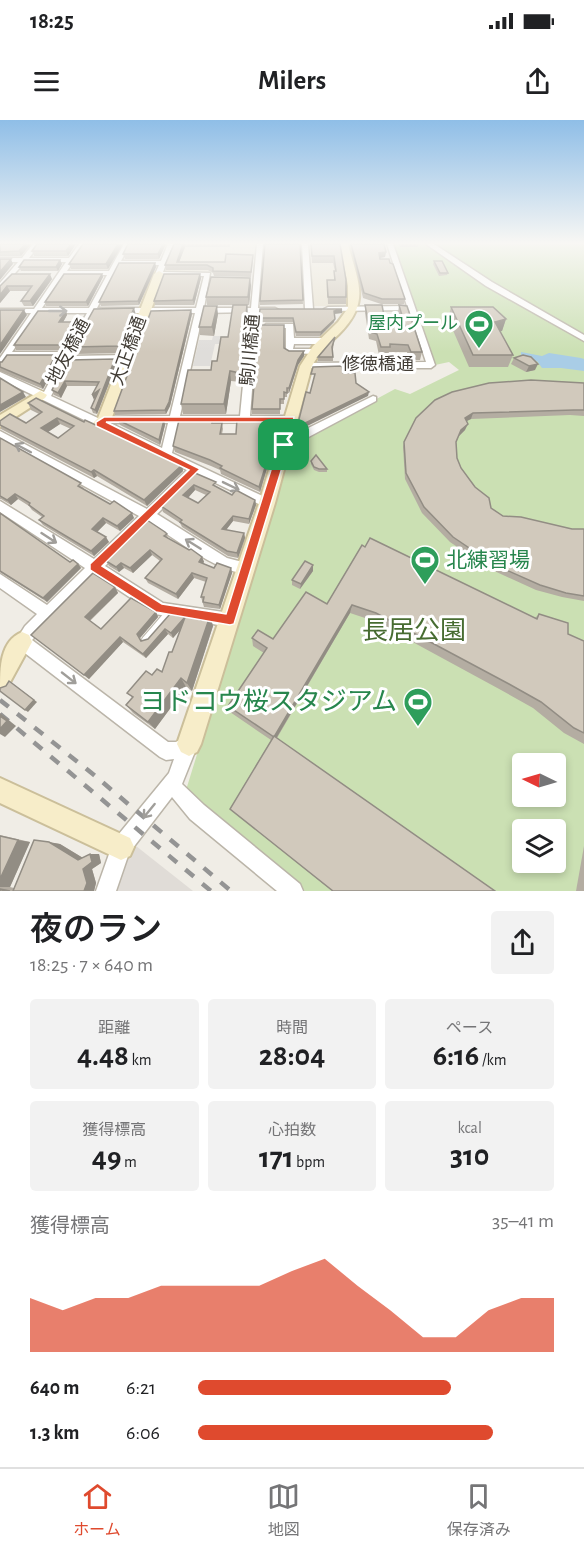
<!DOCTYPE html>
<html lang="ja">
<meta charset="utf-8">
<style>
:root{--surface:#fff;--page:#f2f2f2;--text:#202124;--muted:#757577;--line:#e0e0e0;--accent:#df4a2e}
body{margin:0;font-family:"Alegreya Sans","Noto Sans JP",sans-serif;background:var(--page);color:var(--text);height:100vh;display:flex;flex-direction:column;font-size:22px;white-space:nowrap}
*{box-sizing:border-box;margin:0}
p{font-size:20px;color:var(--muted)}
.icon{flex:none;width:33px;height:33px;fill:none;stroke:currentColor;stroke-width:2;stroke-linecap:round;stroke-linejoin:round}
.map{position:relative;height:771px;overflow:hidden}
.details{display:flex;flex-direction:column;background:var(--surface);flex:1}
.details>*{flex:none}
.needle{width:39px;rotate:275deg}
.controls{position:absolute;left:512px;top:633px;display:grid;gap:12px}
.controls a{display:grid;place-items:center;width:54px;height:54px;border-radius:6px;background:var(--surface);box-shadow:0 3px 9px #0003;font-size:30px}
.pin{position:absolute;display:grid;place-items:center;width:51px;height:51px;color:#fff;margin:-26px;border-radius:12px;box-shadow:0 3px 9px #0006}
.round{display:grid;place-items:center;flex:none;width:63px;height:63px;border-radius:6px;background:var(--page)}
.head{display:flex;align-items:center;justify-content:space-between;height:102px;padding:0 30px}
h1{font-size:33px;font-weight:600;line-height:45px}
.stats{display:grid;grid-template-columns:repeat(3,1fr);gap:9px;height:102px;padding:6px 30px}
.stats div{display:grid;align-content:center;border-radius:6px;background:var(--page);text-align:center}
.stats b{font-size:30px;font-weight:600}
.stats small{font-size:16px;font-weight:400}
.stats p{font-size:16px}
.chart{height:168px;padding:12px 30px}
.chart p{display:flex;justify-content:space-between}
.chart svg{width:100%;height:108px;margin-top:6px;fill:var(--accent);opacity:.7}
ul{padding:0 30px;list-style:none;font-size:20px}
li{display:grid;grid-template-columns:96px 72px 1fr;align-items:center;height:45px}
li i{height:15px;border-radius:8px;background:var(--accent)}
.status{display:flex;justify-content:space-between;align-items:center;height:42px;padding:0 30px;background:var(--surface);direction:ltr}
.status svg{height:16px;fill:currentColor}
header{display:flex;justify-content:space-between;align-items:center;height:78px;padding:0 30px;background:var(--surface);font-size:27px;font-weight:600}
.tab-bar{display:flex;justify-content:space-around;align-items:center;height:84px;border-top:2px solid var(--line);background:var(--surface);font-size:16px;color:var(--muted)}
.tab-bar a{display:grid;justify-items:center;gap:3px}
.tab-bar .active{color:var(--accent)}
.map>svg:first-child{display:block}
</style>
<div class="status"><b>18:25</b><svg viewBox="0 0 49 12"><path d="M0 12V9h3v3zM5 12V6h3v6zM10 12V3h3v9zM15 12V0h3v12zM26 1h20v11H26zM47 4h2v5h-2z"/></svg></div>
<header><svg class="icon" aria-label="menu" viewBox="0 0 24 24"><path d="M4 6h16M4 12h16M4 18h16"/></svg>Milers<svg class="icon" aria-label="share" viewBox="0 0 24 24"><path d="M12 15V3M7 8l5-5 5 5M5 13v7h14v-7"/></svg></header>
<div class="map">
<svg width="584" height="771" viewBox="0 0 584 771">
<rect width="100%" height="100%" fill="#f0ede6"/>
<polygon fill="#e0dcd7" points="136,726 193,771 112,771 119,749"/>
<g fill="#e8e2d1">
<polygon points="173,124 257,124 256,139 243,139 241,152 164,153"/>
<polygon points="307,124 340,124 349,186 312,186"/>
</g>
<path fill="#cbe0b3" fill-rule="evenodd" d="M393,124H584V771H305L186,670L293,324L395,269L410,274L459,250L449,242L435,245ZM522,644H555V676H522ZM522,710H555V742H522Z"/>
<polygon fill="#dfddda" points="213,216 228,216 227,224 215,224 210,246 193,246 199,220 212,220"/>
<polygon fill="#a9cde6" points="521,232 542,236 549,233 581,238 584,239 584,251 561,248 542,248 537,241 534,243 521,239"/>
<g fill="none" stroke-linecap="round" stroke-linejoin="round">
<g stroke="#bbb5a9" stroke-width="10">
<polyline id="lane" points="146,520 171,491"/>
</g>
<g stroke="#bbb5a9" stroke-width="3">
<g id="street">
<path d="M33,124H40L29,138H69L79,124H85L67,151H109L124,124H130L121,141H161L168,124H174L163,152L210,153L204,188H251L257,124H263L258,188H275L279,190L275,192H258L250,296H291L296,299L291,302L179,303L172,333L271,380L273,383L271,386H263L197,354L157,394L227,438L250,444L252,448L250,452C228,460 169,415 149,402L105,446L163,483L230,493L235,495L237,500L235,505L230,507L155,494L96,455L32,520L168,622H176L189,615L195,618L198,624L182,664L204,685L300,764L303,771H277L190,699L172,677L129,733L116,771H96L114,720L169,653L174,639L166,640L160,637L17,527L15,522L25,506L37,494L0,468V454L47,485L85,448L0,392V381L94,439L139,396L0,320V311L147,389L187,350L0,259V252L44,272L61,240L62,238H9L3,246L0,247V238L31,193H0V189H34L66,142H25L0,170V163L18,142H0V138H22ZM119,145H159L155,154L159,156H204L196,188H97ZM64,155H107L89,188H42ZM250,192L240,296H180L203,193ZM39,193H87L65,232H12ZM94,193H195L170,296L104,297L100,299L51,276L69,242L126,241L130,238L126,235L72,236ZM110,303H168L162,328Z"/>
<polygon points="302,124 308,124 313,189 309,191 305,189"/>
<polygon points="387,124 393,124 435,245 431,248 303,248 301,246 306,243 426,242 409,190 328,191 324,189 328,187 407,186"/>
<polygon points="426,124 434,124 492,162 584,215 584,221 486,166"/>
<polygon points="266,204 293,204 294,218 322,218 326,221 322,224 294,224 293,229 313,229 317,232 316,234 286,233 286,208 269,208 265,206"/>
<polygon points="373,276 376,277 376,281 288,328 284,329 279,325 280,322"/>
</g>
</g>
<g stroke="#cbbf9a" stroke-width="4">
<g id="secondary">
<path d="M340,124H348C358,163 371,182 339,214C328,224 319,233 312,246L275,383L201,624L197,632L189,636L181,632L177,624L259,383L300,246L313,226L338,202L348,188V166Z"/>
<polygon points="159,151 164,154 111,300 104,307 94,307 92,304 98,298 154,154"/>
<polygon points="40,271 47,275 45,278 0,307 0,295"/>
<path d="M22,512L29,515L32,522L8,566L0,569C0,548 0,521 22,512Z"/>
<polygon points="0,658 130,718 134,727 130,736 121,740 0,683"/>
</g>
</g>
<use href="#lane" stroke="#fff" stroke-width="8"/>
<use href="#street" fill="#fff" fill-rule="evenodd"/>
<use href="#secondary" fill="#f7edc9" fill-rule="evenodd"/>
<g stroke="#949494" stroke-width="4.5" stroke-dasharray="11 11" stroke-linecap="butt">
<polyline points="0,580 94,655 231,771"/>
<polyline points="0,594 211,771"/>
</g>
</g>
<g fill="#b4ada2" fill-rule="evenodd">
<polygon points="0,124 31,124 21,136 0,136"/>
<polygon points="76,124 68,136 34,136 32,131"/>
<polygon points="123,124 108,149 71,149 69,144"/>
<polygon points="128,124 166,124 159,139 125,139 123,134"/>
<polygon points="174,124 230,124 230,127 185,127 179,142 225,142 253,139 251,157 214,156 213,153 208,150 166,150 165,145"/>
<polygon points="300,124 303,184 260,185 260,181"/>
<polygon points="311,124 340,124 346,177 346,184 328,184 327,160 334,160 334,151 335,151 333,143 312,143"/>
<polygon points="350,124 386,124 384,127 386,132 385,137 380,138 380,139 405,179 404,184 381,184 363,178"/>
<polygon points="399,124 418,124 418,127 400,127"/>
<polygon points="60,140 62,144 58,151 21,151 19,147"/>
<polygon points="434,141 448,153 447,155 439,156 433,144"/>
<polygon points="155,143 156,147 139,185 101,186 99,182"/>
<polygon points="102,154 103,157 88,186 46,186 45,182"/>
<polygon points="201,158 194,185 155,185 154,181"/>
<polygon points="52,159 33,186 24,186 21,181 28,171 10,171 0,183 0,166"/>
<polygon points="251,165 249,185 207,185 206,177"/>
<polygon points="365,185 386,206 402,206 398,193 399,185 422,232 420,240 409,240 407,232 389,232 389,235 379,235 376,221 369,219 365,193"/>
<polygon points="451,187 506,199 502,211 500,211 513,235 508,247 469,247 448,199"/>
<polygon points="66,191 67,195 63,202 77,206 64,230 16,230 14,225"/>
<polygon points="342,193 334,194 334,202 320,216 296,216 293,202 259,202 259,198"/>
<polygon points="192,194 170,286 166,294 115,295 114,291"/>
<polygon points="218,194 214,216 200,215 199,207"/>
<polygon points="248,194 241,262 231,261 226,294 183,294 181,284 211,250 217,241 228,217"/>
<polygon points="136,195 121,233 76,234 73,227 81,223 86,214 84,207"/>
<polygon points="335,217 333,229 333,241 318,241 318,237"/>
<polygon points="284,228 289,231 304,236 298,245 289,273 287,273 287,277 284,277 284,284 280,284 280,294 252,294 252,289"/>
<polygon points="56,235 58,240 43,269 0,251 0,242"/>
<polygon points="514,238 535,250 526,252 511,244"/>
<polygon points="68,240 117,243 97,294 93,293 91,288 95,279 96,266 67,266 61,278 54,275 52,270"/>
<polygon points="584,263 584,296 570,295 471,299 466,301 465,310 459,316 456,322 457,338 461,348 491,388 503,396 572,409 584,409 584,481 562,477 536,470 490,449 450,422 422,393 405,359 403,327 404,322 416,298"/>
<path d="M28,283L84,302L182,345L183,351L147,386L97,356L94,358L1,309L0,301L26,303L39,294L31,290ZM60,304L71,309L58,318L48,312Z"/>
<polygon points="280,299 280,304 260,372 221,354 220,350 211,346 175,332 173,326 213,303 222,303 223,309 222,314 236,314"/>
<polygon points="118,300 164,300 165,305 160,325 120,305"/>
<polygon points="0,318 84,368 83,369 134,398 120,411 106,403 97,412 109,422 94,436 43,405 39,400 42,397 32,390 29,386 18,379 11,385 1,379 0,379"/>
<polygon points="311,341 327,349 327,352 319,352 314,350 311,344"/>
<path d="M195,353L217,367L232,375L255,380L256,385L249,404L233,401L226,410L244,413L245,418L238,438L228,436L182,407L180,403L163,392L161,386ZM195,370L206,375L198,383L188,378Z"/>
<polygon points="0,393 70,442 78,444 81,448 47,482 0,452"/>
<polygon points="167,414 168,419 202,437 204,442 203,443 214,448 231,448 232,453 220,489 204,487 201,477 206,462 194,458 178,479 148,463 145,458 160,441 152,435 133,453 124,448 119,452 109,446 106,441"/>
<polygon points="362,425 535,498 539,494 568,514 584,521 584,624 564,613 533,588 501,570 374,501 350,493 277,618 495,771 332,771 230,689 271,620 230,592 228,586 264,533 253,526 252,518 273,519 327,484"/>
<polygon points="313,445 313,451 300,469 292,465 292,460"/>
<polygon points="115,467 118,473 90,501 101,509 156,492 158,497 140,518 142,521 148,519 170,494 201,500 210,496 213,506 192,571 186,567 155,609 133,593 126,585 132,577 127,573 152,555 162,552 172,532 181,509 173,518 168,514 146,538 123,522 89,559 31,515"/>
<polygon points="0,715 30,722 10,767 14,768 34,720 60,724 83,738 90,734 99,734 101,743 92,749 96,763 94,771 0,771"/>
<polygon points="584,726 584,771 576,771"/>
</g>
<g fill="#928d84">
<polygon points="25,124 31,124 21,136 19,131"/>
<polygon points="71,124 76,124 68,136 66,131"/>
<polygon points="118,124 123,124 108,149 106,144"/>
<polygon points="163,124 166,124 159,139 158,134"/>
<polygon points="183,124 184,124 185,127 178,145 177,142"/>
<polygon points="386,132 385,137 379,138 379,133"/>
<polygon points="11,139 13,144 0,160 0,152"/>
<polygon points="60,140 62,144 58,151 56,147"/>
<polygon points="155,143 156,147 139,185 138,181"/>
<polygon points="50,154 52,159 33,186 30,181"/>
<polygon points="102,154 103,157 88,186 86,182"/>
<polygon points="200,154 201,158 194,185 193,180"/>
<polygon points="250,158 251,165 249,185 248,177"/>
<polygon points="7,166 10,171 0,183 0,175"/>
<polygon points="247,185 248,194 241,262 240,253"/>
<polygon points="217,186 218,194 214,216 212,207"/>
<polygon points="134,188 136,195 121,233 119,226"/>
<polygon points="342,189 342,193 334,194 334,191"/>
<polygon points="24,190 27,195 0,234 0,225"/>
<polygon points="191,190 192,194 170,286 166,294 165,290"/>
<polygon points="66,191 67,195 61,206 59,202"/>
<polygon points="335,199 334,202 320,216 321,212"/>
<polygon points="506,199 502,211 491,214 495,202"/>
<polygon points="75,202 77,206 64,230 62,225"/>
<polygon points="304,231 304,236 298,245 289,273 289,268 298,240"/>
<polygon points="56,235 58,240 43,269 40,264"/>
<polygon points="115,239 117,243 97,294 95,290"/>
<polygon points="538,244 535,250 526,252 529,246"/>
<polygon points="230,251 231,261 226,294 224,284"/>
<polygon points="65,261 67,266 61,278 58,273"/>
<polygon points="99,270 94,280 92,275"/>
<polygon points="23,272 26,277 0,292 0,285"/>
<polygon points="369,272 368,276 297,311 297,307"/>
<polygon points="473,293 471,299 463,303 465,298"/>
<polygon points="57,298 60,304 45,314 41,308"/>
<polygon points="280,299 280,304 260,372 259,367"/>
<polygon points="164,300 165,305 160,325 159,320"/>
<polygon points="468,304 465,310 459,316 461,310"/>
<polygon points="182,345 183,351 147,386 144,380"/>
<polygon points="94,350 97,356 94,358 91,352"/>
<polygon points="194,365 195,370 185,381 183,375"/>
<polygon points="15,374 18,379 11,385 7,380"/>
<polygon points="255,380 256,385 249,404 249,399"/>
<polygon points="132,393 134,398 120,411 117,406"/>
<polygon points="233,396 233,401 223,414 222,409"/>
<polygon points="103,398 106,403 95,414 92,409"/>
<polygon points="244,413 245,418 238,438 237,433"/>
<polygon points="106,417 109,422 94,436 91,431"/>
<polygon points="150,430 152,435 133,453 130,448"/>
<polygon points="202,437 204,442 200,447 199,442"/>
<polygon points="121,443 124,448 119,452 116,447"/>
<polygon points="78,444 81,448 47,482 43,478"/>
<polygon points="313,445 313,451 300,469 301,464"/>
<polygon points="231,448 232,453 220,489 219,485"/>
<polygon points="192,453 194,458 178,479 176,474"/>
<polygon points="115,467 118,473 88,502 85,497"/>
<polygon points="352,485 350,493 274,622 274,617"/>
<polygon points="156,492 158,497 140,518 137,514"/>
<polygon points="210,496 213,506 192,571 187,563"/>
<polygon points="185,497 187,502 173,518 171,513"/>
<polygon points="165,509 168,514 146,538 143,534"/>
<polygon points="120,517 123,522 89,559 84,555"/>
<polygon points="181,558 186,567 155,609 148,602"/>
<polygon points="12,563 37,582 28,592 25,590"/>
<polygon points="0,593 16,606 5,617 0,614"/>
<polygon points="18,720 30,722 10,767 0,767 0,759"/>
<polygon points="49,722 60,724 88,741 78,740"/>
<polygon points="90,734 99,734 101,743 92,749 96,763 94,771 84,771 83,749"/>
</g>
<g fill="#d1c9bc" stroke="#928d84" stroke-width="1.5" fill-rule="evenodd">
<polygon points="0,124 25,124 19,131 0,132"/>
<polygon points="37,124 71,124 66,131 32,131"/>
<polygon points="83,124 118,124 106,144 69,144"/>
<polygon points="128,124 163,124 158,134 123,134"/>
<polygon points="174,124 183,124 177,142 225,142 226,134 253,135 251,152 213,151 213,148 207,145 165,145"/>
<polygon points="265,124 300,124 303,180 260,181"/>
<polygon points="311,124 340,124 346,160 346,177 328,177 327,160 335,160 334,151 336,151 334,136 312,136"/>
<polygon points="351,124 384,124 386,132 379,133 380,139 389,139 390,143 393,144 405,179 382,179 364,173"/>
<polygon points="0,139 11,139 0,152"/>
<polygon points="24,140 60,140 56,147 19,147"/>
<polygon points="434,141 442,141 448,153 440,153"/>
<polygon points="119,143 155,143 138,181 99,182"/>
<polygon points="12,154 50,154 30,181 21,181 32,166 7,166 0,175 0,166"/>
<polygon points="64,154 102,154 86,182 45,182"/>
<polygon points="164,154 200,154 193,180 154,181"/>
<polygon points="211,157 250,158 248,177 206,177"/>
<polygon points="233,185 247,185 240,253 230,251 224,284 181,284 188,250 211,250 212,241 217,241 221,217 228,217"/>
<polygon points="365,185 382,185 386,206 405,206 399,185 407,186 422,232 411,232 408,225 390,224 390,227 381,227 377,214 370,212"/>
<polygon points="204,186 217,186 212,207 199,207"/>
<polygon points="451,187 493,187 506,199 495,202 513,235 473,235"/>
<polygon points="134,188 119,226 73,227 75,223 81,223 90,208 84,207 94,189"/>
<polygon points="260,189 342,189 334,191 335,199 321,212 296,212 293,198 259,198"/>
<polygon points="0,190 24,190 0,225"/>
<polygon points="191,190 169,282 165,290 114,291 151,191"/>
<polygon points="38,191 66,191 59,202 75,202 62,225 14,225"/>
<polygon points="259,205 284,205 284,228 289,231 304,231 298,240 289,268 287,268 287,273 284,272 284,279 280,279 280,289 252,289"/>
<polygon points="335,217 332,227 333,237 318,237"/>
<polygon points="7,235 56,235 40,264 0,247 0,242 2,242"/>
<polygon points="523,235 531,237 538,244 529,246 514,238"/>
<polygon points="115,239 95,290 91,288 99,270 92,275 99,262 65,261 58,273 52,270 68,240"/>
<polygon points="342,246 343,253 355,253 356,263 369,272 297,307 306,272 310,273 315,254 311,254 313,247"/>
<polygon points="0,258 23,272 0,285"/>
<polygon points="531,260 584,263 584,290 574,290 473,293 465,298 468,304 461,310 456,322 457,338 461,348 475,367 489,378 491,388 503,396 521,397 572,409 584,409 584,476 566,473 540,465 493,444 453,417 424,387 406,353 404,322 416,298 435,280 452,272 489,263"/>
<path d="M36,278L84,302L85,300L182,345L144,380L94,350L91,352L0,305V301L10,294L26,303L42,292L28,283ZM57,298L74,306L58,318L41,308Z"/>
<polygon points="213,299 212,303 222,303 220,314 236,314 237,299 280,299 259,367 220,348 222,346 210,340 173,326 179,300"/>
<polygon points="118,300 164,300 159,320"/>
<polygon points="0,318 81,363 78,366 110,384 114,381 132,393 117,406 103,398 92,409 106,417 91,431 39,400 44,396 29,385 30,383 15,374 7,380 0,376"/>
<polygon points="316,335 327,349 319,349 314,347 311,341"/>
<path d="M195,353L216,362L213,365L232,375L236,370L255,380L249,399L233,396L222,409L244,413L237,433L227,431L180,402L182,400L161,386ZM194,365L210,372L198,383L183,375Z"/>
<polygon points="0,393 70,442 73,440 78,444 43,478 0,451"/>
<polygon points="147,400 165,412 167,414 164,416 189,430 191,429 202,437 199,442 214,448 217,443 231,448 219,485 203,482 204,477 201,477 207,458 192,453 176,474 145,458 162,439 150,430 130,448 121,443 116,447 106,441"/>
<polygon points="370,418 537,499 539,494 568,503 568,514 584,521 584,613 574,608 541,582 509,564 376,493 352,485 274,617 228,586 267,528 252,518 258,510 273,519 306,472 327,484 362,425 365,427"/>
<polygon points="305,441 313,445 301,464 292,460"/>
<polygon points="93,453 115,467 85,497 101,509 131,478 156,492 137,514 141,521 148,519 170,494 185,497 171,513 165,509 143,534 120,517 84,555 31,515"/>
<polygon points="187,492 201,500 202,494 210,496 187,563 181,558 148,602 126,585 133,577 127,573 146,551 152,555 157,549 162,552 169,532 172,532"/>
<polygon points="9,561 34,580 25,590 0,571 0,568 6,566"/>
<polygon points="0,596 7,601 0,609"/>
<polygon points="274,616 495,771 333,771 230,689"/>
<polygon points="0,716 18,720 0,759"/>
<polygon points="34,720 49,722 78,740 90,734 92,742 83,749 87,763 84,771 13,771"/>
<polygon points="0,769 10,771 0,771"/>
</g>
<defs><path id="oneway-shaft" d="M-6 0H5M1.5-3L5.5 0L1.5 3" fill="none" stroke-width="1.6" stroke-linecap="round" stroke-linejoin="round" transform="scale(1.5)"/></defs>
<g stroke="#a09e9a">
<use href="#oneway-shaft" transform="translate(58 191)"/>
<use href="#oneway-shaft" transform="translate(23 328) rotate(-152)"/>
<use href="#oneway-shaft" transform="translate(231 366) rotate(26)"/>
<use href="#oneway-shaft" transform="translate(49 418) rotate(33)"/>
<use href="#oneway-shaft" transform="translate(193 424) rotate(-148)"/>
<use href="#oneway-shaft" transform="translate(69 558) rotate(38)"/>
<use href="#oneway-shaft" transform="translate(149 691) rotate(129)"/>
</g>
<linearGradient id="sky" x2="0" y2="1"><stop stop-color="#8fbee7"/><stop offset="0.53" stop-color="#f8f7f4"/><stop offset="1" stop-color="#f8f7f4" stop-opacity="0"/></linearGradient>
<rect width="584" height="232" fill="url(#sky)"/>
<path fill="#df4a2e" stroke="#fff" stroke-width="1.5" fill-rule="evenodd" d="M104,297H294L289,325L234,504L230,505L156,492L90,450V444L189,350L96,306V302ZM286,302L226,494L162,484L102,446L200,349L106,302Z"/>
<defs>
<g id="stadium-pin" transform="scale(1.5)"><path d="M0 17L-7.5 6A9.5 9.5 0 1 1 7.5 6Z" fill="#2e9e5b" stroke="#fff"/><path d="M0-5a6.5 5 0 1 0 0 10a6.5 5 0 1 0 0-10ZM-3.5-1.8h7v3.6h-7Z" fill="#fff"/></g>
</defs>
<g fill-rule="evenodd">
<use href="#stadium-pin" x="479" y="204"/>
<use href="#stadium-pin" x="425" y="440"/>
<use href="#stadium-pin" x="418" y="582"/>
</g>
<g text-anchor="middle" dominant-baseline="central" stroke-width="6" stroke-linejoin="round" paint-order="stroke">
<g font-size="18" fill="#27864d" stroke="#fff" text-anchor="end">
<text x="458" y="204">屋内プール</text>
</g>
<g font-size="18" fill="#423d36" stroke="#fff">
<text transform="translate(251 230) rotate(-85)">駒川橋通</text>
<text transform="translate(129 231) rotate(-70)">大正橋通</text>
<text transform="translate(69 232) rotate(-62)">地友橋通</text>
<text x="378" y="245">修徳橋通</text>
</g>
<g font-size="21" fill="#27864d" stroke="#fff" text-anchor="start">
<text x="446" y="440">北練習場</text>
</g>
<g font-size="26" fill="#476c31" stroke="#fff">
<text x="414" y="511">長居公園</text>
</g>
<g font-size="26" fill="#27864d" stroke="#fff" text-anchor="end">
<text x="397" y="582">ヨドコウ桜スタジアム</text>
</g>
</g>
</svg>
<div class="controls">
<a><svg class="needle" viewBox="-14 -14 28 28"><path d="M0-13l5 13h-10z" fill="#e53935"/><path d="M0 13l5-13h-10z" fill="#757577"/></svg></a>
<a><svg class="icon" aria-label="layers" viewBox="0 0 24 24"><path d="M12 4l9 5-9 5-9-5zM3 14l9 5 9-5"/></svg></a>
</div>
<div class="pin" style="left:284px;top:325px;background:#1e9e55"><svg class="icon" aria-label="arrive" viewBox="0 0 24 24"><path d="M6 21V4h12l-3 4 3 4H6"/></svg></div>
</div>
<section class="details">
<div class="head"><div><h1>夜のラン</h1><p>18:25 · 7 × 640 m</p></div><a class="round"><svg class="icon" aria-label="share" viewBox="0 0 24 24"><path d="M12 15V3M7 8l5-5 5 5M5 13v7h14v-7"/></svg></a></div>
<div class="stats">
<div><p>距離</p><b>4.48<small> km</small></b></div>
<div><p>時間</p><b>28:04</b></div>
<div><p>ペース</p><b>6:16<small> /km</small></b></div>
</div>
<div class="stats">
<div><p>獲得標高</p><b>49<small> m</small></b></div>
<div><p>心拍数</p><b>171<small> bpm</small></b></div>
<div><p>kcal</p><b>310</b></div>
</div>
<div class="chart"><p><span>獲得標高</span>35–41 m</p>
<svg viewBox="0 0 160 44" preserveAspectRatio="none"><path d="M0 44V22L10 27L20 22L30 22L40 17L50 17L60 17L70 17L80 11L90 6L100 17L110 27L120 38L130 38L140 27L150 22L160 22V44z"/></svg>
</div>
<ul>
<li><b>640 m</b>6:21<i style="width:71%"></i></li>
<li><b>1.3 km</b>6:06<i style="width:83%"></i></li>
</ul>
</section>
<nav class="tab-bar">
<a class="active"><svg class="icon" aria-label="home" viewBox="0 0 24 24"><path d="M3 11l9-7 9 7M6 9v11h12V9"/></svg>ホーム</a>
<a><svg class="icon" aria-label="map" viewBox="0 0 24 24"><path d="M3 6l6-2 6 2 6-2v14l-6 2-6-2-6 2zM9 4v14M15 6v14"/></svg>地図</a>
<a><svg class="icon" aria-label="saved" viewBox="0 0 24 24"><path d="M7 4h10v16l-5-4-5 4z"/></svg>保存済み</a>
</nav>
